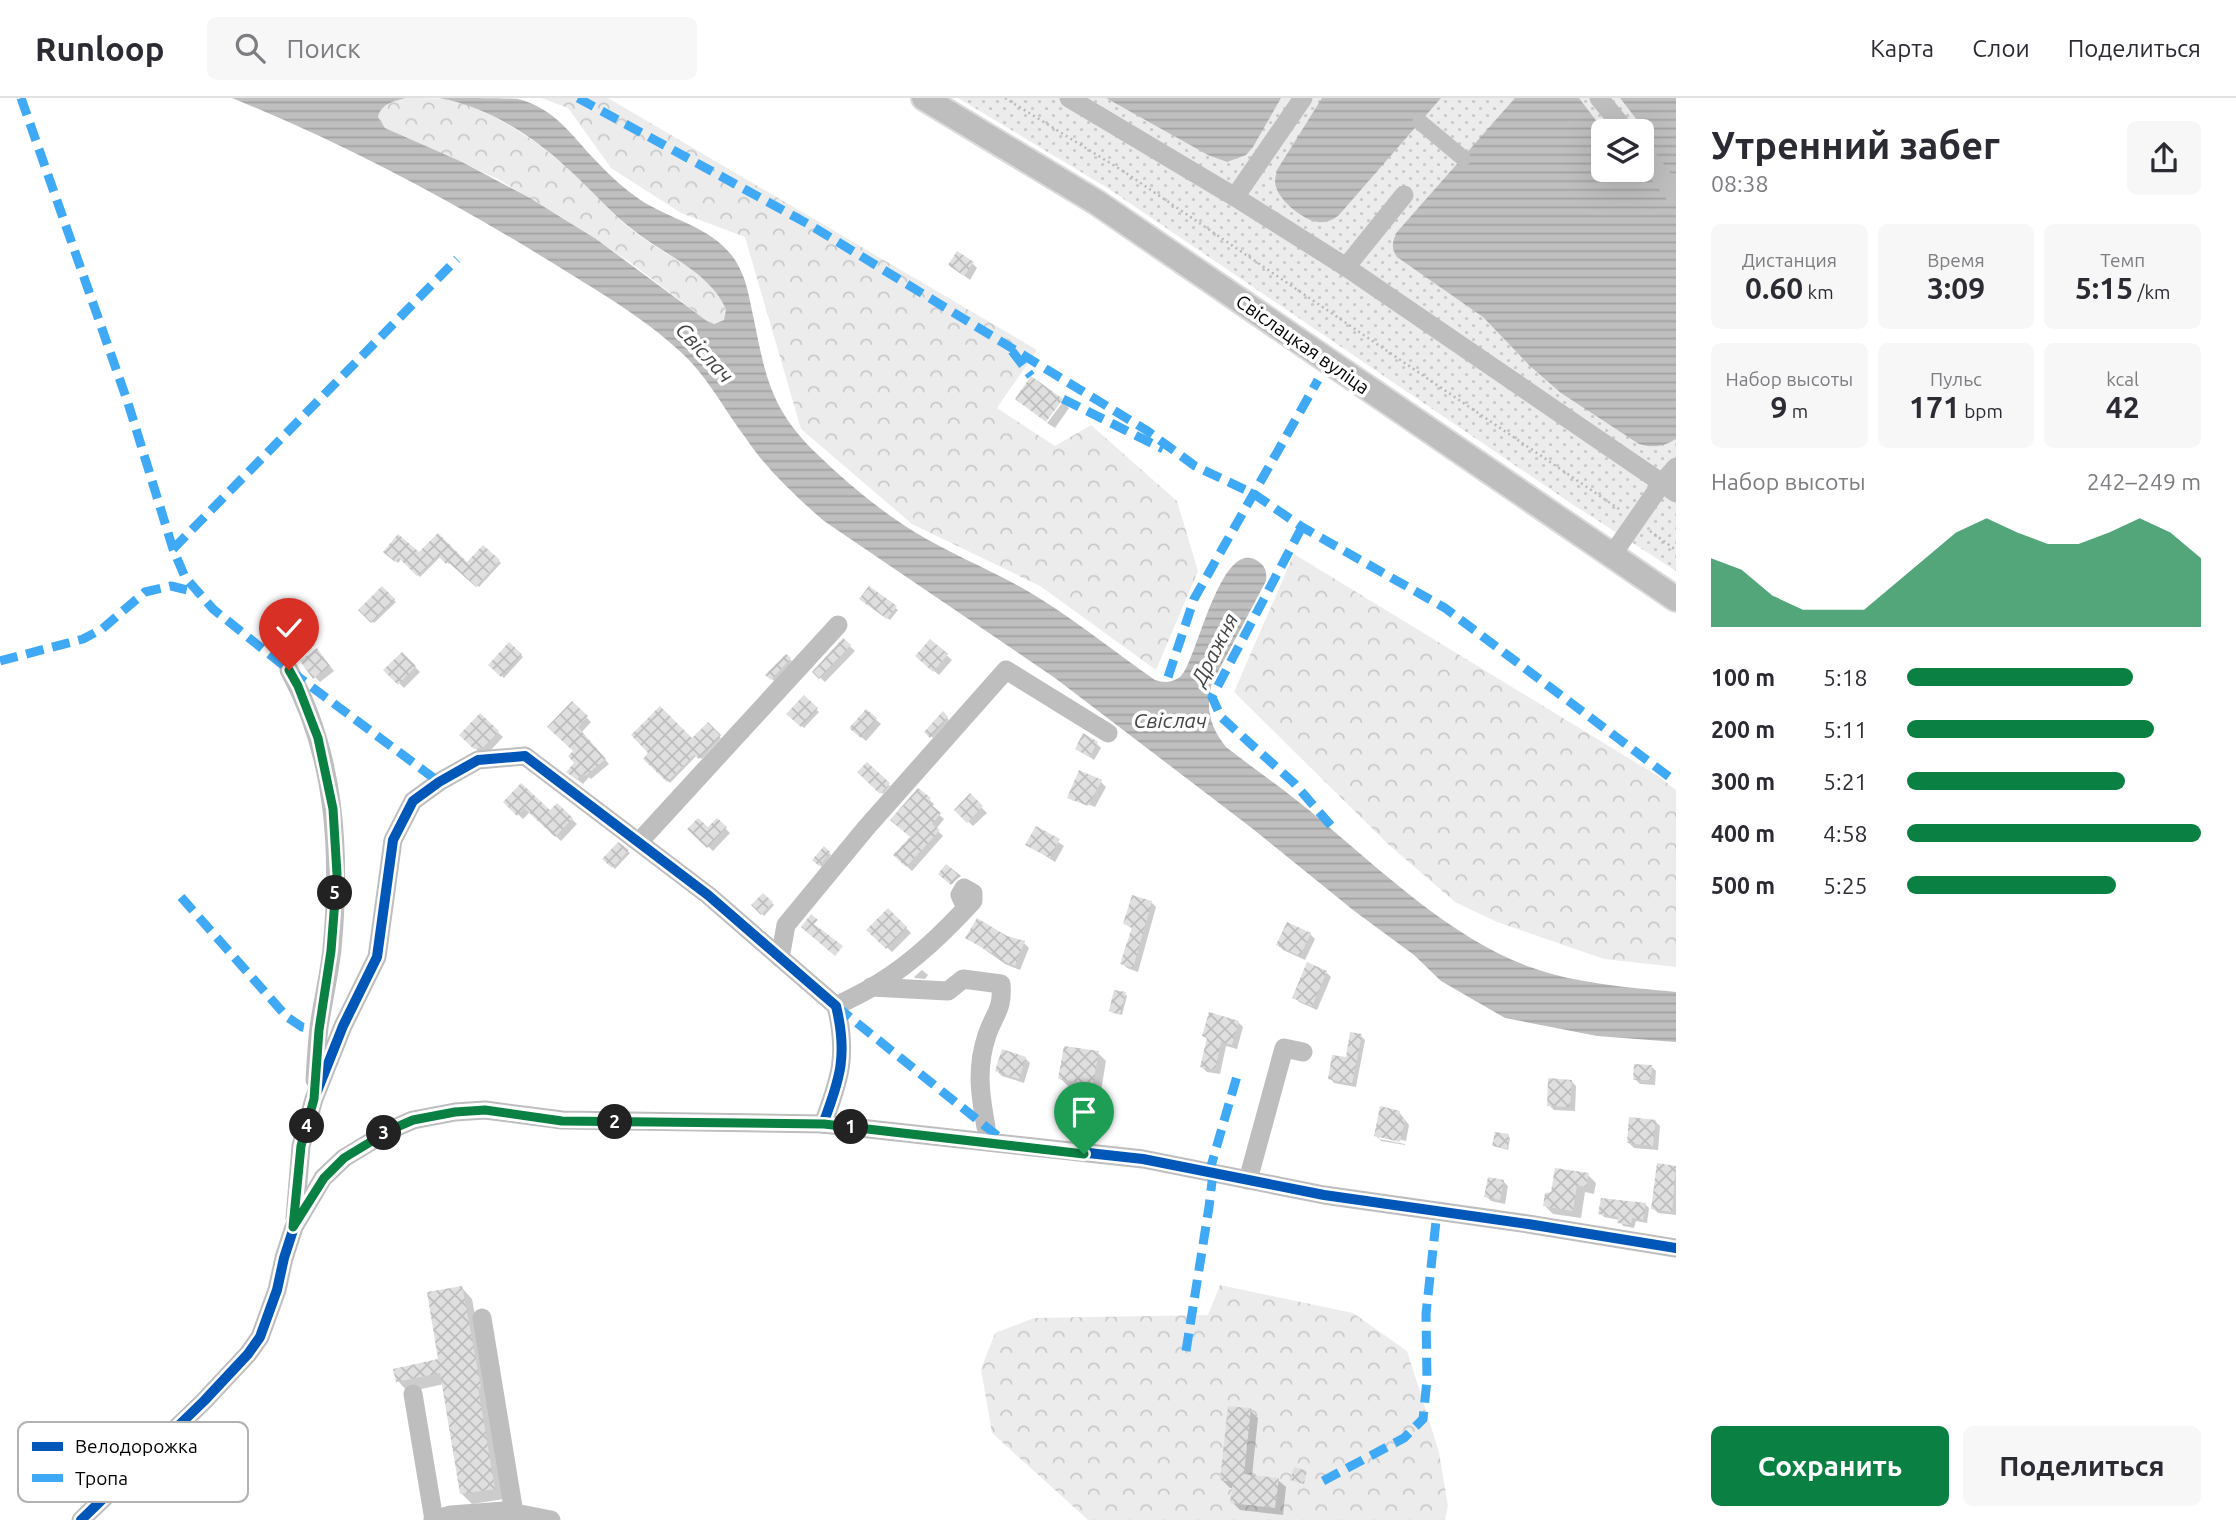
<!DOCTYPE html>
<html lang="ru">
<meta charset="utf-8">
<style>
:root{--surface:#fff;--page:#f7f7f7;--text:#2b2b33;--muted:#7c7c81;--line:#e1e1e2;--accent:#0b8043}
body{margin:0;font-family:Ubuntu,sans-serif;background:var(--page);color:var(--text);height:100vh;display:flex;flex-direction:column;font-size:26px;white-space:nowrap}
*{box-sizing:border-box;margin:0}
p{font-size:23px;color:var(--muted)}
.icon{flex:none;width:38px;height:38px;fill:none;stroke:currentColor;stroke-width:2;stroke-linecap:round;stroke-linejoin:round}
.map{position:relative;flex:1;overflow:hidden}
.panel{display:flex;flex-direction:column;background:var(--surface);width:560px}
.panel>*{flex:none}
.tools{position:absolute;left:1591px;top:21px;display:grid;gap:14px}
.tools a{display:grid;place-items:center;width:63px;height:63px;border-radius:10px;background:var(--surface);box-shadow:0 7px 28px #0002;font-size:35px}
.pin{position:absolute;display:grid;place-items:center;width:60px;height:60px;color:#fff;margin:-72px -30px;border-radius:50% 50% 50% 0;rotate:-45deg;box-shadow:0 0 7px #0007}
.pin .icon{rotate:45deg}
.km{position:absolute;width:35px;height:35px;margin:-18px;border-radius:50%;background:#222;color:#fff;font-size:19px;line-height:35px;text-align:center}
.round{display:grid;place-items:center;flex:none;width:74px;height:74px;border-radius:10px;background:var(--page)}
.head{display:flex;align-items:center;justify-content:space-between;height:119px;padding:0 35px}
h1{font-size:38px;font-weight:700;line-height:52px}
.figures{display:grid;grid-template-columns:repeat(3,1fr);gap:10px;height:119px;padding:7px 35px}
.figures div{display:grid;align-content:center;border-radius:10px;background:var(--page);text-align:center}
.figures b{font-size:30px;font-weight:700}
.figures small{font-size:19px;font-weight:400}
.figures p{font-size:19px}
.chart{height:196px;padding:14px 35px}
.chart p{display:flex;justify-content:space-between}
.chart svg{width:100%;height:126px;margin-top:7px;fill:var(--accent);opacity:.7}
.cta{display:flex;gap:14px;margin-top:auto;padding:14px 35px}
.cta a{flex:1;height:80px;border-radius:10px;background:var(--accent);color:#fff;font-size:28px;font-weight:700;line-height:80px;text-align:center}
.cta a+a{background:var(--page);color:var(--text)}
ul{padding:0 35px;list-style:none;font-size:23px}
li{display:grid;grid-template-columns:112px 84px 1fr;align-items:center;height:52px}
li i{height:18px;border-radius:9px;background:var(--accent)}
header{display:flex;align-items:center;gap:42px;box-sizing:border-box;height:98px;padding:0 35px;background:var(--surface);border-bottom:2px solid var(--line)}
header strong{font-size:33px}
nav{display:flex;gap:38px;margin-inline-start:auto;font-size:24px}
.search{width:490px;height:63px;background:var(--page);display:flex;align-items:center;gap:18px;box-sizing:border-box;padding:0 24px;border-radius:10px;color:var(--muted);font-size:26px}
main{display:flex;flex:1;min-height:0}
.map>svg:first-child{display:block}
</style>
<header>
<strong>Runloop</strong>
<div class="search"><svg class="icon" aria-label="search" viewBox="0 0 24 24"><circle cx="10" cy="10" r="6"/><path d="M15 15l6 6"/></svg>Поиск</div>
<nav><a>Карта</a><a>Слои</a><a>Поделиться</a></nav>
</header>
<main>
<div class="map">
<svg width="1676" height="1422" viewBox="0 0 1676 1422">
<defs>
<pattern id="grass-dots" width="8" height="8" patternUnits="userSpaceOnUse" patternTransform="scale(1.75)"><rect width="8" height="8" fill="#ececec"/><path d="M2 2h.1M6 6h.1" fill="none" stroke="#c9c9c9" stroke-width="1.8" stroke-linecap="round"/></pattern>
<pattern id="forest-crowns" width="20" height="18" patternUnits="userSpaceOnUse" patternTransform="scale(1.75)"><rect width="20" height="18" fill="#ececec"/><path d="M2 6a3 3 0 1 1 6 0M12 15a3 3 0 1 1 6 0" fill="none" stroke="#c9c9c9"/></pattern>
<pattern id="water-rules" width="6" height="5" patternUnits="userSpaceOnUse" patternTransform="scale(1.75)"><rect width="6" height="5" fill="#bfbfbf"/><path d="M0 2.5h6" fill="none" stroke="#a2a2a2"/></pattern>
<pattern id="building-cross-hatch" width="8" height="8" patternUnits="userSpaceOnUse" patternTransform="scale(1.75)"><rect width="8" height="8" fill="#dfdfdf"/><path d="M0 0l8 8M0 8l8-8" fill="none" stroke="#bebebe"/></pattern>
</defs>
<rect width="100%" height="100%" fill="#fff"/>
<path fill="url(#grass-dots)" fill-rule="evenodd" d="M958,0H1676V473L1572,406L1106,89ZM1603,33H1642V72H1603Z"/>
<g fill="url(#forest-crowns)">
<path d="M406,0C420,0 435,0 448,1C490,11 532,40 564,67C588,87 608,113 633,133C664,158 709,172 726,211L724,222L713,226L707,223L631,165L563,120L498,81L385,30L378,19C381,6 394,3 406,0Z"/>
<polygon points="541,0 608,0 1037,252 997,310 1055,348 1091,327 1177,403 1198,473 1156,572 1040,488 912,426 801,331 745,139 681,115 611,70 568,10"/>
<polygon points="1294,456 1658,678 1676,692 1676,869 1604,861 1497,824 1455,804 1389,747 1234,594"/>
<polygon points="1220,1187 1353,1215 1407,1253 1439,1354 1448,1408 1445,1422 1088,1422 992,1335 981,1271 995,1235 1034,1220 1208,1217"/>
</g>
<g fill="url(#water-rules)">
<path d="M232,0H406C394,3 381,6 378,19L385,30L462,64L530,100L596,141L707,223L714,226L724,222L726,211C709,174 667,158 637,135C611,116 590,90 566,69C533,38 484,7 439,0C459,0 502,0 518,1C557,11 573,40 599,66C611,79 625,91 639,101C673,124 721,130 740,171C748,187 750,205 754,222C766,282 772,313 818,357C847,385 878,411 913,433C953,458 998,474 1039,500C1079,525 1116,555 1155,582C1164,585 1173,585 1181,578C1197,563 1221,435 1259,464C1266,469 1267,475 1266,483L1212,585C1205,610 1210,629 1226,649C1258,674 1292,697 1323,724C1385,776 1453,841 1530,869C1577,886 1627,889 1676,894V944L1597,938L1505,920L1441,883L1414,857L1353,812L1253,731L1055,580L824,423C795,398 767,372 745,339C726,314 711,285 689,262C650,223 602,196 556,167C450,102 348,47 232,0Z"/>
<polygon points="1106,0 1281,0 1253,49 1246,57 1227,64 1208,57"/>
<path d="M1322,0H1441L1339,117C1333,122 1326,125 1318,124C1303,122 1280,103 1276,89C1274,83 1276,77 1277,72Z"/>
<path d="M1515,0H1579L1604,33L1603,72H1642V47L1645,42L1644,31L1620,0H1676V341C1663,349 1653,350 1639,346L1561,295L1530,268L1483,219L1397,159C1391,150 1392,144 1397,134Z"/>
</g>
<g fill="#0003">
<polygon points="972,165 977,170 970,182 950,167"/>
<polygon points="1063,304 1069,310 1055,330 1047,325"/>
<polygon points="438,437 468,467 484,449 501,465 479,489 451,464 449,466 441,458 420,479 402,460 398,465 385,453 419,456"/>
<polygon points="382,490 396,504 374,525 361,512"/>
<polygon points="869,490 898,512 890,522 863,502"/>
<polygon points="843,542 855,553 825,584 814,574"/>
<polygon points="930,543 952,562 939,577 922,563"/>
<polygon points="509,546 523,559 504,580 490,567"/>
<polygon points="402,556 420,574 404,590 386,572"/>
<polygon points="321,557 334,573 320,584 315,579"/>
<polygon points="786,558 792,563 774,583 768,577"/>
<polygon points="804,599 819,614 804,630 789,616"/>
<polygon points="572,605 591,624 581,635 609,666 591,681 589,679 583,686 573,678 576,665"/>
<polygon points="866,613 881,626 866,643 851,630"/>
<polygon points="943,616 949,622 933,640 926,634"/>
<polygon points="480,618 503,639 489,654 480,655 462,637"/>
<polygon points="708,627 721,640 702,661 697,657 670,685 645,660 692,643"/>
<polygon points="1096,645 1101,650 1094,662 1077,650"/>
<polygon points="867,666 890,688 883,696 859,674"/>
<polygon points="1101,684 1106,689 1095,709 1073,700 1073,703 1069,699"/>
<polygon points="918,692 934,706 931,710 944,721 936,731 943,738 912,773 895,757 912,740"/>
<polygon points="970,698 987,715 973,728 956,712"/>
<polygon points="505,704 550,715 557,707 577,726 561,743 530,714 523,721"/>
<polygon points="717,722 730,735 713,753 690,731 708,732"/>
<polygon points="1037,730 1064,748 1055,764 1028,747"/>
<polygon points="618,746 630,755 615,771 605,761"/>
<polygon points="824,750 831,757 822,769 814,762"/>
<polygon points="763,797 774,807 764,818 753,807"/>
<polygon points="1151,804 1156,809 1138,874 1127,870 1122,865 1133,831 1125,826"/>
<polygon points="888,812 911,835 892,854 869,832"/>
<polygon points="1310,836 1315,841 1305,862 1283,852 1278,847"/>
<polygon points="967,839 1007,839 1024,845 1029,850 1020,872 1005,866"/>
<polygon points="922,872 928,877 925,881 915,880 914,879"/>
<polygon points="1326,874 1331,879 1317,912 1299,904 1294,899"/>
<polygon points="1125,896 1127,898 1122,917 1113,915 1111,913"/>
<polygon points="1238,924 1243,929 1237,951 1226,948 1220,976 1207,974 1202,969 1208,942 1204,938"/>
<polygon points="1361,938 1365,942 1356,989 1334,985 1330,980 1347,961"/>
<polygon points="1098,955 1106,963 1101,993 1068,988 1060,980"/>
<polygon points="1025,960 1030,965 1024,985 1002,978 997,973"/>
<polygon points="1651,968 1656,973 1655,987 1640,986 1635,981"/>
<polygon points="1571,983 1576,988 1575,1013 1554,1012 1549,1007"/>
<polygon points="1399,1014 1409,1027 1406,1043 1379,1037 1379,1041 1376,1038"/>
<polygon points="1655,1023 1660,1028 1658,1052 1634,1050 1629,1045"/>
<polygon points="1508,1038 1510,1040 1508,1052 1494,1048"/>
<polygon points="1379,1041 1405,1046 1405,1047 1381,1043"/>
<polygon points="1659,1067 1676,1070 1676,1117 1658,1115 1653,1110"/>
<polygon points="1588,1077 1596,1085 1594,1096 1585,1094 1581,1120 1553,1116 1545,1108"/>
<polygon points="1503,1083 1508,1088 1505,1106 1491,1103 1486,1098"/>
<polygon points="1645,1106 1649,1110 1647,1125 1636,1123 1634,1130 1623,1128 1620,1122 1604,1119 1600,1115"/>
<polygon points="462,1190 472,1201 491,1300 504,1401 472,1406 461,1395 444,1286 408,1294 398,1283 440,1263"/>
<polygon points="1250,1312 1258,1320 1252,1378 1278,1382 1286,1389 1283,1417 1240,1412 1232,1404 1234,1390 1230,1390 1222,1382"/>
</g>
<g fill="none" stroke-linecap="round" stroke-linejoin="round">
<polyline stroke="#bfbfbf" stroke-width="16" points="1420,24 1463,60"/>
</g>
<g fill="url(#building-cross-hatch)">
<polygon points="957,153 974,164 964,178 948,167"/>
<polygon points="1031,278 1063,301 1046,324 1015,301"/>
<polygon points="438,435 467,464 483,447 500,462 476,489 448,464 446,466 438,458 417,478 399,460 395,464 383,454 398,436 419,454"/>
<polygon points="382,488 395,501 371,525 358,512"/>
<polygon points="869,488 897,508 887,521 859,501"/>
<polygon points="843,540 851,547 819,581 812,574"/>
<polygon points="930,541 948,556 933,574 915,558"/>
<polygon points="509,544 522,556 501,579 488,567"/>
<polygon points="317,550 330,568 313,581 300,563"/>
<polygon points="402,554 416,568 398,587 383,572"/>
<polygon points="786,556 791,560 771,582 765,577"/>
<polygon points="804,597 818,610 801,629 786,616"/>
<polygon points="572,603 588,618 578,629 606,661 585,678 583,675 577,682 566,674 574,665 568,658 573,653 547,629"/>
<polygon points="660,608 692,640 708,624 721,637 699,661 694,657 667,684 643,661 648,655 631,637"/>
<polygon points="866,611 877,620 861,640 849,630"/>
<polygon points="943,613 948,619 930,640 924,634"/>
<polygon points="480,615 499,633 484,649 474,651 459,637"/>
<polygon points="1083,635 1098,644 1089,659 1075,651"/>
<polygon points="867,664 890,685 880,696 857,674"/>
<polygon points="1079,672 1102,682 1088,708 1067,700"/>
<polygon points="521,685 550,712 557,705 573,720 555,739 524,710 517,718 503,704"/>
<polygon points="918,690 931,700 928,704 941,715 932,726 940,732 906,769 893,757 910,739 890,722"/>
<polygon points="970,695 983,708 967,725 954,712"/>
<polygon points="698,720 708,729 717,720 727,729 707,750 687,731"/>
<polygon points="1036,728 1060,741 1050,760 1025,747"/>
<polygon points="618,744 629,752 612,770 602,761"/>
<polygon points="824,748 830,754 819,768 812,762"/>
<polygon points="946,766 961,778 951,787 938,776"/>
<polygon points="763,795 773,804 761,817 751,807"/>
<polygon points="1132,797 1152,803 1133,870 1120,866 1132,829 1123,826"/>
<polygon points="888,810 907,829 886,851 866,832"/>
<polygon points="811,816 818,822 814,826 843,848 835,858 801,829"/>
<polygon points="977,820 1007,838 1025,843 1015,868 998,861 999,859 965,840"/>
<polygon points="1287,824 1311,835 1300,858 1276,847"/>
<polygon points="1307,864 1327,873 1312,908 1292,900"/>
<polygon points="1114,892 1126,894 1120,916 1109,913"/>
<polygon points="1209,914 1239,923 1232,947 1221,944 1215,972 1200,969 1207,940 1202,938"/>
<polygon points="1350,934 1362,936 1352,986 1328,981 1332,957 1346,959"/>
<polygon points="1064,948 1099,953 1093,986 1058,981"/>
<polygon points="1002,951 1026,959 1019,981 995,973"/>
<polygon points="1634,966 1652,967 1651,982 1633,982"/>
<polygon points="1548,980 1572,982 1570,1009 1547,1008"/>
<polygon points="1380,1008 1400,1013 1399,1020 1405,1021 1400,1044 1374,1038"/>
<polygon points="1629,1019 1656,1022 1653,1048 1627,1045"/>
<polygon points="1495,1034 1509,1036 1507,1051 1492,1048"/>
<polygon points="1657,1065 1676,1068 1672,1114 1651,1111"/>
<polygon points="1555,1070 1589,1075 1586,1089 1577,1087 1573,1113 1543,1108 1545,1095 1551,1094"/>
<polygon points="1488,1079 1504,1082 1500,1102 1484,1099"/>
<polygon points="1601,1100 1646,1105 1643,1122 1632,1120 1631,1127 1617,1125 1618,1119 1598,1116"/>
<polygon points="462,1188 481,1289 478,1290 495,1391 460,1396 440,1275 396,1284 393,1271 438,1261 427,1194"/>
<polygon points="1228,1308 1251,1310 1244,1376 1279,1380 1275,1410 1230,1405 1233,1384 1220,1382"/>
<polygon points="1294,1369 1307,1373 1304,1386 1290,1382"/>
</g>
<g fill="none" stroke-linecap="round" stroke-linejoin="round">
<g stroke="#dbdbdb" stroke-width="28">
<polyline id="major" points="924,0 1096,104 1676,501"/>
</g>
<g stroke="#b9b9b9" stroke-width="2.5" stroke-dasharray="2 3.5" stroke-linecap="butt">
<polyline points="1005,0 1123,73 1622,413"/>
<polyline points="1650,433 1676,452"/>
</g>
<g stroke="#bebebe" stroke-width="19">
<polyline points="1069,0 1235,99 1346,169 1662,385 1612,457"/>
<polyline points="1599,0 1626,33"/>
<polyline points="1642,53 1676,98"/>
<polyline points="1235,99 1303,0"/>
<polyline points="1346,169 1404,97"/>
<polyline points="1676,369 1662,385 1676,395"/>
<path d="M289,572C336,658 341,755 332,851C329,877 323,903 319,929C317,947 316,965 315,982"/>
<polyline points="639,744 838,527"/>
<polyline points="780,860 786,827 866,730 1006,572 1108,635"/>
<path d="M871,889L948,893L963,881L1001,886C1003,912 995,914 987,937C976,970 980,996 986,1029"/>
<path d="M836,908C850,901 865,894 879,885C915,863 945,833 973,803V795L964,790L960,797L966,810"/>
<polyline points="1248,1082 1284,950 1303,954"/>
<path d="M295,1120L301,1048L314,1001L343,928L377,859L393,742L413,703L439,684L478,662L525,658L708,797L836,908C848,957 840,981 823,1026"/>
<polyline points="482,1220 514,1415"/>
<polyline points="413,1296 434,1422"/>
<polyline points="81,1422 204,1303 248,1256 260,1239 277,1192 284,1160 294,1129 323,1080 344,1060 390,1032 413,1022 455,1014 485,1012 562,1022 823,1026 1143,1061 1324,1097 1528,1126 1676,1150"/>
<polyline points="433,1422 451,1417 504,1413 551,1422"/>
</g>
<use href="#major" stroke="#bebebe" stroke-width="24"/>
<g stroke="#3fa9f5" stroke-width="9" stroke-dasharray="18 9" stroke-linecap="butt">
<polyline points="21,0 128,305 173,451 185,479 213,511 289,572 439,684"/>
<polyline points="578,0 810,127 1146,332 1195,368 1254,396 1302,429 1445,510 1676,684"/>
<polyline points="1012,253 1031,278"/>
<polyline points="1063,301 1163,351"/>
<polyline points="1302,429 1212,599 1221,619 1294,685 1333,730"/>
<polyline points="173,451 457,161"/>
<polyline points="0,563 83,541 102,531 145,494 171,488 196,494"/>
<polyline points="1168,579 1194,501 1318,282"/>
<polyline points="181,799 287,919 302,929 319,932"/>
<polyline points="836,908 1005,1044"/>
<polyline points="1209,1075 1237,978"/>
<polyline points="1186,1253 1209,1109 1213,1075"/>
<polyline points="1323,1383 1404,1340 1423,1321 1427,1282 1426,1216 1437,1114"/>
</g>
<g stroke="#fff" stroke-width="15">
<g id="cycleway">
<path d="M294,1121L301,1048L314,1001L343,928L377,859L393,742L413,703L439,684L478,662L525,658L708,797L836,908C848,957 840,981 823,1026"/>
<polyline points="81,1422 204,1303 248,1256 260,1239 277,1192 284,1160 294,1129 323,1080 344,1060 390,1032 413,1022 455,1014 485,1012 562,1022 823,1026 1143,1061 1324,1097 1528,1126 1676,1150"/>
</g>
</g>
<use href="#cycleway" stroke="#0057b8" stroke-width="10"/>
</g>
<g fill="none" stroke-linecap="round" stroke-linejoin="round">
<g stroke="#fff" stroke-width="14">
<polyline id="route" points="289,572 298,588 318,640 333,711 337,776 331,853 319,932 314,1001 301,1048 293,1129 324,1080 344,1060 390,1032 413,1022 455,1014 485,1012 562,1023 824,1026 1084,1056"/>
</g>
<use href="#route" stroke="#0b8043" stroke-width="9"/>
</g>
<g text-anchor="middle" dominant-baseline="central" stroke-width="7" stroke-linejoin="round" paint-order="stroke">
<g font-size="19" fill="#000" stroke="#fff">
<text transform="translate(1303 246) rotate(35)">Свіслацкая вуліца</text>
</g>
<g font-size="21" font-style="italic" fill="#444" stroke="#fff">
<text transform="translate(705 254) rotate(47)">Свіслач</text>
<text transform="translate(1214 551) rotate(-63)">Дражня</text>
<text x="1170" y="622">Свіслач</text>
</g>
</g>
<rect x="18" y="1324" width="230" height="80" rx="10" fill="#fff" stroke="#b2b2b2" stroke-width="2"/>
<rect x="32" y="1344" width="31" height="9" fill="#0057b8"/>
<rect x="32" y="1376" width="31" height="8" fill="#3fa9f5"/>
<g font-size="19" fill="#000">
<text x="75" y="1355">Велодорожка</text>
<text x="75" y="1387">Тропа</text>
</g>
</svg>
<div class="tools">
<a><svg class="icon" aria-label="layers" viewBox="0 0 24 24"><path d="M12 4l9 5-9 5-9-5zM3 14l9 5 9-5"/></svg></a>
</div>
<div class="pin" style="left:1084px;top:1056px;background:#1e9e55"><svg class="icon" aria-label="arrive" viewBox="0 0 24 24"><path d="M6 21V4h12l-3 4 3 4H6"/></svg></div>
<div class="pin" style="left:289px;top:572px;background:#d93025"><svg class="icon" aria-label="check" viewBox="0 0 24 24"><path d="M5 12l5 5 9-10"/></svg></div>
<b class="km" style="left:851px;top:1029px">1</b>
<b class="km" style="left:615px;top:1024px">2</b>
<b class="km" style="left:384px;top:1035px">3</b>
<b class="km" style="left:307px;top:1028px">4</b>
<b class="km" style="left:335px;top:795px">5</b>
</div>
<section class="panel">
<div class="head"><div><h1>Утренний забег</h1><p>08:38</p></div><a class="round"><svg class="icon" aria-label="share" viewBox="0 0 24 24"><path d="M12 15V3M7 8l5-5 5 5M5 13v7h14v-7"/></svg></a></div>
<div class="figures">
<div><p>Дистанция</p><b>0.60<small> km</small></b></div>
<div><p>Время</p><b>3:09</b></div>
<div><p>Темп</p><b>5:15<small> /km</small></b></div>
</div>
<div class="figures">
<div><p>Набор высоты</p><b>9<small> m</small></b></div>
<div><p>Пульс</p><b>171<small> bpm</small></b></div>
<div><p>kcal</p><b>42</b></div>
</div>
<div class="chart"><p><span>Набор высоты</span>242–249 m</p>
<svg viewBox="0 0 160 44" preserveAspectRatio="none"><path d="M0 44V20L10 24L20 33L30 38L40 38L50 38L60 29L70 20L80 11L90 6L100 11L110 15L120 15L130 11L140 6L150 11L160 20V44z"/></svg>
</div>
<ul>
<li><b>100 m</b>5:18<i style="width:77%"></i></li>
<li><b>200 m</b>5:11<i style="width:84%"></i></li>
<li><b>300 m</b>5:21<i style="width:74%"></i></li>
<li><b>400 m</b>4:58<i style="width:100%"></i></li>
<li><b>500 m</b>5:25<i style="width:71%"></i></li>
</ul>
<div class="cta"><a>Сохранить</a><a>Поделиться</a></div>
</section>
</main>
